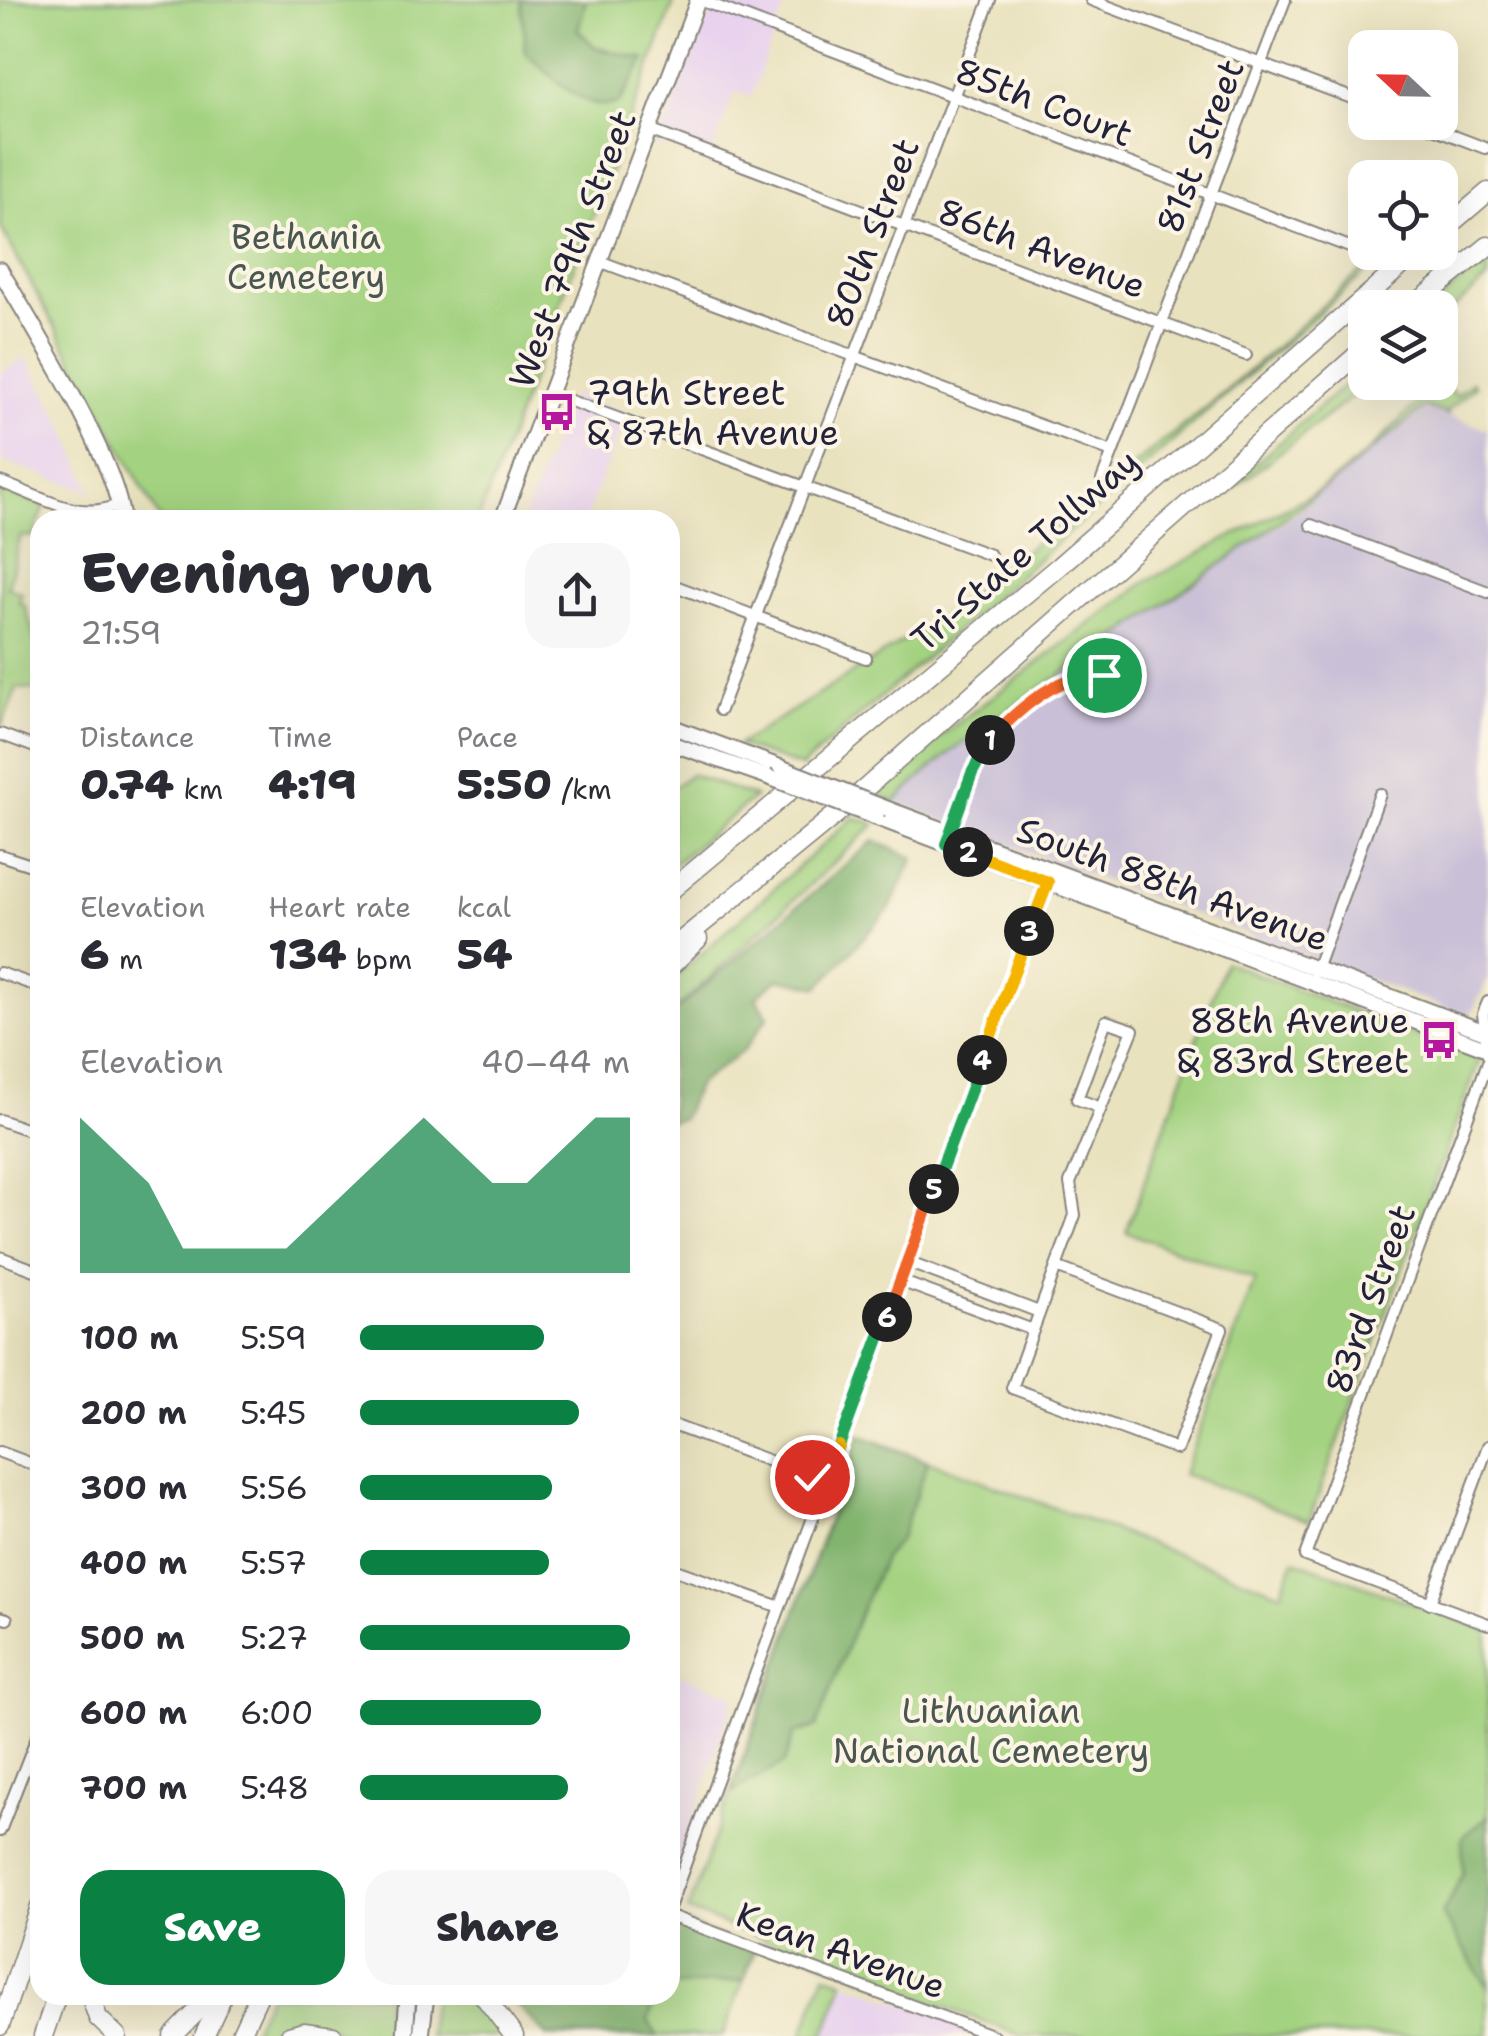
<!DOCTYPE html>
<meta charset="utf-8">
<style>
:root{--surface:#fff;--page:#f7f7f7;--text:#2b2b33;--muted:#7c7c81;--accent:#0b8043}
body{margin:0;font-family:"Shantell Sans",sans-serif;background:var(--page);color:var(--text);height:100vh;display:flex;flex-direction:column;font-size:38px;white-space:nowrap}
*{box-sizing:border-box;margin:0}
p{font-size:32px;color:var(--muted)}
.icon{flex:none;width:55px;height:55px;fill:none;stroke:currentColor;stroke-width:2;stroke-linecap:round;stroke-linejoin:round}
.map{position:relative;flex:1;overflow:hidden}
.sheet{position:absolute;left:30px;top:510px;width:650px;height:1495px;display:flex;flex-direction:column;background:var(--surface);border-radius:30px;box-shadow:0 10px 40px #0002}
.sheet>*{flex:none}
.needle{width:65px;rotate:292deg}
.controls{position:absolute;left:1348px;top:30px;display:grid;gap:20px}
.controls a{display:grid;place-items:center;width:110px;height:110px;border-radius:20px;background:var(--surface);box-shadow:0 10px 40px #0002;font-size:50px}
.pin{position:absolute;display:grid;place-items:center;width:85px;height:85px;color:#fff;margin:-42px;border:5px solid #fff;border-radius:50%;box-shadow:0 2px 10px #0007}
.km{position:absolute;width:50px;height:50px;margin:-25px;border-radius:50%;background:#222;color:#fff;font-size:28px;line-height:50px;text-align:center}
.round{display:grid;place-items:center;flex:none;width:105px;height:105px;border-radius:30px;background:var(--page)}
.summary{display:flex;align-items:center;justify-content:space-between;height:170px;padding:0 50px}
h1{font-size:55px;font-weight:800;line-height:75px}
.metrics{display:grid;grid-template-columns:repeat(3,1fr);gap:15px;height:170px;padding:10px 50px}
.metrics div{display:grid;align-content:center}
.metrics b{font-size:42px;font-weight:800}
.metrics small{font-size:28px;font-weight:400}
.metrics p{font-size:28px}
.chart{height:280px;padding:20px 50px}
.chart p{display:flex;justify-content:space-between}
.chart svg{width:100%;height:180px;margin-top:10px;fill:var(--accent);opacity:.7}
.button{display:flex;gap:20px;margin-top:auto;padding:20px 50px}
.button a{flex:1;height:115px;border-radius:30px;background:var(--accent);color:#fff;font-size:40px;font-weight:800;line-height:115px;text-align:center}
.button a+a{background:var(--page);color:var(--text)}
ul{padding:0 50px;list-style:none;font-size:32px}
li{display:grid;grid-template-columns:160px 120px 1fr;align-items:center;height:75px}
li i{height:25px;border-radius:12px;background:var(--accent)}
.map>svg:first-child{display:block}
</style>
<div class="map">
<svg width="1488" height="2036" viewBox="0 0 1488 2036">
<rect width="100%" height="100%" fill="#fcf5e5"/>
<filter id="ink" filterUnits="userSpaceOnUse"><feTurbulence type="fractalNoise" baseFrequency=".01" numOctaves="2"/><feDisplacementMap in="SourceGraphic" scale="20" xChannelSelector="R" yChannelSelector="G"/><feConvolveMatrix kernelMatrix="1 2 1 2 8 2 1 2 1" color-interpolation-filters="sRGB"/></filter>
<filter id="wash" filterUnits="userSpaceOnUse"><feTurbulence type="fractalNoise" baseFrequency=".0048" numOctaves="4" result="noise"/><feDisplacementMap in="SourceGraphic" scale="40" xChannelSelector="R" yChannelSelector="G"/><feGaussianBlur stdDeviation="2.25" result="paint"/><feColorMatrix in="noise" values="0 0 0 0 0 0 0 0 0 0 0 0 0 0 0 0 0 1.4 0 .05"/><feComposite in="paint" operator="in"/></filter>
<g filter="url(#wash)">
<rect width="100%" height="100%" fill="#e9e2be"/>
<g fill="#e8d2ee">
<polygon points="716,0 787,0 751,97 735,91 709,159 669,144 655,148"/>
<polygon points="26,358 64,426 92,492 0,460 0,374"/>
<polygon points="572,394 626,414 585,520 523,520"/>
<polygon points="670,1671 735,1695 670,1888"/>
<polygon points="844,1982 972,2028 969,2036 824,2036"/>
</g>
<polygon fill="#c9bfd7" points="1425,406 1488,430 1488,978 1470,1017 895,802 921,776 1011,704 1292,516"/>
<g fill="#a3d280" stroke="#627a5e" stroke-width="2.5">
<polygon points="0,0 675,0 478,520 160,520 0,226"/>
<polygon points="1382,253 1388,253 801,767 738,745 943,616 1218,398"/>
<polygon points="1488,258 1488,279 1440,320 1440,308 1432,307"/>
<polygon points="1365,367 1365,382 1370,383 1218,500 1217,497"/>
<path d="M1472,382L1475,386L1446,412L1449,415L1425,406C1324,493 1217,568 1108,643C1034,695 958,737 895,802L876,795L943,734L1147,581L1322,489L1367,453L1435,385L1439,389L1445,384L1456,396Z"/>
<path d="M0,489L45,506L33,537L21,536L8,587L22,593L19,603L24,604C33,632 45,660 38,690L17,688L1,728Z"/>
<polygon points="690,774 755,797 670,867 670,790"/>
<polygon points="854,817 875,824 670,1015 670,982"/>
<polygon points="1225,962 1480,1059 1309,1521 1183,1474 1255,1280 1126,1232"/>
<polygon points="859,1435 1281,1593 1294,1560 1488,1631 1488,2036 1022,2036 688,1911"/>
<polygon points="670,1918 755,1949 723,2036 572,2036 532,1995 670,1995"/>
<polygon points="825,1974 844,1982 824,2036 802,2036"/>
<polygon points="269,1995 386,1995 388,2036 350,2036 322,2025 302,2026 274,2036 250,2036"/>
<polygon points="433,1995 476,1995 509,2036 428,2036"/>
</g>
<g fill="#82b46e" stroke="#526b54" stroke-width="2.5">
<path d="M521,0H586L578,30L596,48L645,59L619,103C583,115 550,73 525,52Z"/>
<polygon points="874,841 914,858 890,908 819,987 778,979 756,997 768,1017 744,1050 698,1084 682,1119 670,1122 670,1015"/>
<polygon points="859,1435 928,1462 901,1537 885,1557 860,1612 816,1727 794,1734 784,1763 732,1792"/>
<polygon points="1488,1816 1488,1988 1442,1914 1463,1874 1462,1837"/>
<polygon points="670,1921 754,1952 744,1980 670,1987"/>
<polygon points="508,1995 656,1995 648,2021 658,2036 547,2036"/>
</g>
</g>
<g filter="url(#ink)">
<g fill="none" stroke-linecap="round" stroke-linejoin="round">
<g stroke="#86827c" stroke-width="14">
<g id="street">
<polyline points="700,0 1368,254"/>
<polyline points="1091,0 1365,103"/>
<polyline points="1417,122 1485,148"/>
<polyline points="649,130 1246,355"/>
<polyline points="599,261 1112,452"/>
<polyline points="549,393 990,555"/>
<polyline points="1102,480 1285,0"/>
<path d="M0,482C40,496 79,523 120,504"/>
<polyline points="1311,525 1488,592"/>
<polyline points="670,584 866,658"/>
<polyline points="720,710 990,0"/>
<polyline points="0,734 40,749"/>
<path d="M948,838C972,774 984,729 1046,693C1067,681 1080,673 1104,675"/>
<polyline points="0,855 40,868"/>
<polyline points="1315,972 1380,794"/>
<polyline points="0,973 40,987"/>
<polyline points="1488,1055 1483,1014 1488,1002"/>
<polyline points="1488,1062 1305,1556 1488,1624"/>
<polyline points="0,1120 40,1134"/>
<polyline points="0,1257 40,1272"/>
<polyline points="907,1262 1039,1312"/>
<polyline points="1056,1267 1222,1329 1177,1449 1012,1388 1075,1215 1070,1183 1133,1030 1106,1021 1077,1099 1098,1107"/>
<polyline points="900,1281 1033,1330"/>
<polyline points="670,1424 826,1482"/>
<polyline points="0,1452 40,1467"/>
<polyline points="670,1568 780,1607"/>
<polyline points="1430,1603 1488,1446"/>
<polyline points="0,1617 7,1619"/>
<polyline points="0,1831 40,1729"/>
<polyline points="670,1905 1050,876"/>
<polyline points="670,1916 994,2036"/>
</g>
</g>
<g stroke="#86827c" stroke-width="18">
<g id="secondary">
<polyline points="502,520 698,0"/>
<polyline points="670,726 780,767"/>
<polyline points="670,743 768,777"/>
<polyline points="888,809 1488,1033"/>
<polyline points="877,818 1488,1049"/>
</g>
</g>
<g stroke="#86827c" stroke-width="19">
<g id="primary">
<path d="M0,270C34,329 116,458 122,520"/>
<polyline points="405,2036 408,1995"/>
<polyline points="421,2036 426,1995"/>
</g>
</g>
<g stroke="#86827c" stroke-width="21">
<g id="highway">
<polyline points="1440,233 1488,192"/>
<polyline points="1411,308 1488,246"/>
<polyline points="670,891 1059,566 1417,252"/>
<polyline points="670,950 834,816 1365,348"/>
<polyline points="670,967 698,939"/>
<polyline points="90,1995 98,2018 117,2036"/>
<polyline points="483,1995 514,2036"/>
<polyline points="0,2026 40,1907"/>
<polyline points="43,2036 57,1995"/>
<polyline points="173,2036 213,1995"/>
<polyline points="204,2036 223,1995"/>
<polyline points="240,2036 259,1995"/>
<polyline points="289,2036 304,2032 333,2036"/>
</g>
</g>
<use href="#street" stroke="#fff" stroke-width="10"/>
<use href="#secondary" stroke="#fff" stroke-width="14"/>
<use href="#primary" stroke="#fff" stroke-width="15"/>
<use href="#highway" stroke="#fff" stroke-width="18"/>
<g stroke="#86827c" stroke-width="18" stroke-linecap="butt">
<g id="secondary-bridge">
<polyline points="780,767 888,809"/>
<polyline points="768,777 877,818"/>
</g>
</g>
<use href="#secondary-bridge" stroke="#fff" stroke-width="14"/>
</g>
</g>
<g fill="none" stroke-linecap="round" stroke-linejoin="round" filter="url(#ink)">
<g stroke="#fff" stroke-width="20">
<path id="split-1" d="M990,740C1018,709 1061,671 1104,675"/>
</g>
<g stroke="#fff" stroke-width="20">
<polyline id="split-2" points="968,852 946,844 972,773 990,740"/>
</g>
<g stroke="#fff" stroke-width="20">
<polyline id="split-3" points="968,852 1048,882 1029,931"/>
</g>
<g stroke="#fff" stroke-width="20">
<polyline id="split-4" points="982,1060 1029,931"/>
</g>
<g stroke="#fff" stroke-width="20">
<polyline id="split-5" points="934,1189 982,1060"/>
</g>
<g stroke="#fff" stroke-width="20">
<polyline id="split-6" points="887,1317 934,1189"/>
</g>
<g stroke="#fff" stroke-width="20">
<polyline id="split-7" points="839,1446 887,1317"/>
</g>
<g stroke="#fff" stroke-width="20">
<polyline id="split-8" points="812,1477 826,1482 839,1446"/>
</g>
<use href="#split-1" stroke="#f0652b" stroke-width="12"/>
<use href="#split-2" stroke="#22a559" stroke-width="12"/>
<use href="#split-3" stroke="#f5b400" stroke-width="12"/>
<use href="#split-4" stroke="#f5b400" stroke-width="12"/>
<use href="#split-5" stroke="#22a559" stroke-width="12"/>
<use href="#split-6" stroke="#f0652b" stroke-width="12"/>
<use href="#split-7" stroke="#22a559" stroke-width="12"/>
<use href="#split-8" stroke="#f5b400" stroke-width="12"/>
</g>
<defs>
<g id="bus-bare" transform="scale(3)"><path d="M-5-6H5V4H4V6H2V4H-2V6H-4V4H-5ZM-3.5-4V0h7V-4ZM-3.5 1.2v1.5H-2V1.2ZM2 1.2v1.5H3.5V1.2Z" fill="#b5179e" stroke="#fcf5e5" stroke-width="2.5" paint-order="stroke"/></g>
</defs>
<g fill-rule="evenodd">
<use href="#bus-bare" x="557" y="412"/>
<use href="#bus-bare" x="1439" y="1040"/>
</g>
<g text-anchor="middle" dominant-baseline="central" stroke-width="8" stroke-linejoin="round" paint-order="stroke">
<g font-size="35" fill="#22223b" stroke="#fcf5e5">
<text transform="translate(1044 102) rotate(21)">85th Court</text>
<text transform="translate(1200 146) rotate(-69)">81st Street</text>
<text transform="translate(872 233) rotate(-69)">80th Street</text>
<text transform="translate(1042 248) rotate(21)">86th Avenue</text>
<text transform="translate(572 249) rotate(-69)">West 79th Street</text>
<text transform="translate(1025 550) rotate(-41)">Tri-State Tollway</text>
<text transform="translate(1173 884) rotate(20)">South 88th Avenue</text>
<text transform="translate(1370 1299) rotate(-70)">83rd Street</text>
<text transform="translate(841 1950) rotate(20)">Kean Avenue</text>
</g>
<g font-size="35" fill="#495750" stroke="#fcf5e5">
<text x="306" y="236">Bethania<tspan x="306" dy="40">Cemetery</tspan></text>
<text x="991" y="1710">Lithuanian<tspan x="991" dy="40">National Cemetery</tspan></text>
</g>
<g font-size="35" fill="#22223b" stroke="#fcf5e5" text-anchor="start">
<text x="587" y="392">79th Street<tspan x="587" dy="40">&amp; 87th Avenue</tspan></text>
<text x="1409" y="1020" text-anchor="end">88th Avenue<tspan x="1409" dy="40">&amp; 83rd Street</tspan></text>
</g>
</g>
</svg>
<div class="controls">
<a><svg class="needle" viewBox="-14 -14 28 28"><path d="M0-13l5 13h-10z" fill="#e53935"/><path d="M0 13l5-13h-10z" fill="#7c7c81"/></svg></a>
<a><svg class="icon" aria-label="locate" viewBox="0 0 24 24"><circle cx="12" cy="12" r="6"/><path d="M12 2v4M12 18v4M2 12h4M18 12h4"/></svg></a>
<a><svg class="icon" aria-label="layers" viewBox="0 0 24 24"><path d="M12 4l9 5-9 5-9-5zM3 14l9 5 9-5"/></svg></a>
</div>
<div class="pin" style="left:1104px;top:675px;background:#1e9e55"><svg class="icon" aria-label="arrive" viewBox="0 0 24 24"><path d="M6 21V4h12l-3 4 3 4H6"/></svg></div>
<div class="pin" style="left:812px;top:1477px;background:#d93025"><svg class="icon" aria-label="check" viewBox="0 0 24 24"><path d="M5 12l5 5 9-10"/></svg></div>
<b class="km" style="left:990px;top:740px">1</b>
<b class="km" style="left:968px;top:852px">2</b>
<b class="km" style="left:1029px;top:931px">3</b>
<b class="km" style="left:982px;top:1060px">4</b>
<b class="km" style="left:934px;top:1189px">5</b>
<b class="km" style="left:887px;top:1317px">6</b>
<section class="sheet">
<div class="summary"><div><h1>Evening run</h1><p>21:59</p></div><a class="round"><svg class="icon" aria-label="share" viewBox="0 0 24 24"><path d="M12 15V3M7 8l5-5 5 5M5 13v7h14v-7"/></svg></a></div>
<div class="metrics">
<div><p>Distance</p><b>0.74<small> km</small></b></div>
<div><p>Time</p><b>4:19</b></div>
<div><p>Pace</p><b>5:50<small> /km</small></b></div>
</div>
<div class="metrics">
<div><p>Elevation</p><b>6<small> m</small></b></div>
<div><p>Heart rate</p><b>134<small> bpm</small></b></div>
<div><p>kcal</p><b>54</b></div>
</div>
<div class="chart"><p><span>Elevation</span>40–44 m</p>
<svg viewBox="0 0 160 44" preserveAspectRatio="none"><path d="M0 44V6L10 14L20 22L30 38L40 38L50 38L60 38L70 30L80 22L90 14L100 6L110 14L120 22L130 22L140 14L150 6L160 6V44z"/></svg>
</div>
<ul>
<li><b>100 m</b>5:59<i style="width:68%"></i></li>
<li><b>200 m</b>5:45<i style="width:81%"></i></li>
<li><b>300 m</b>5:56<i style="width:71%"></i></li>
<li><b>400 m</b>5:57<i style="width:70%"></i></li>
<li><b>500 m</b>5:27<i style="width:100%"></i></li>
<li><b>600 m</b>6:00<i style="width:67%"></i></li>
<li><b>700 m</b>5:48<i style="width:77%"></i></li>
</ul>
<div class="button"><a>Save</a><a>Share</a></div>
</section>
</div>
